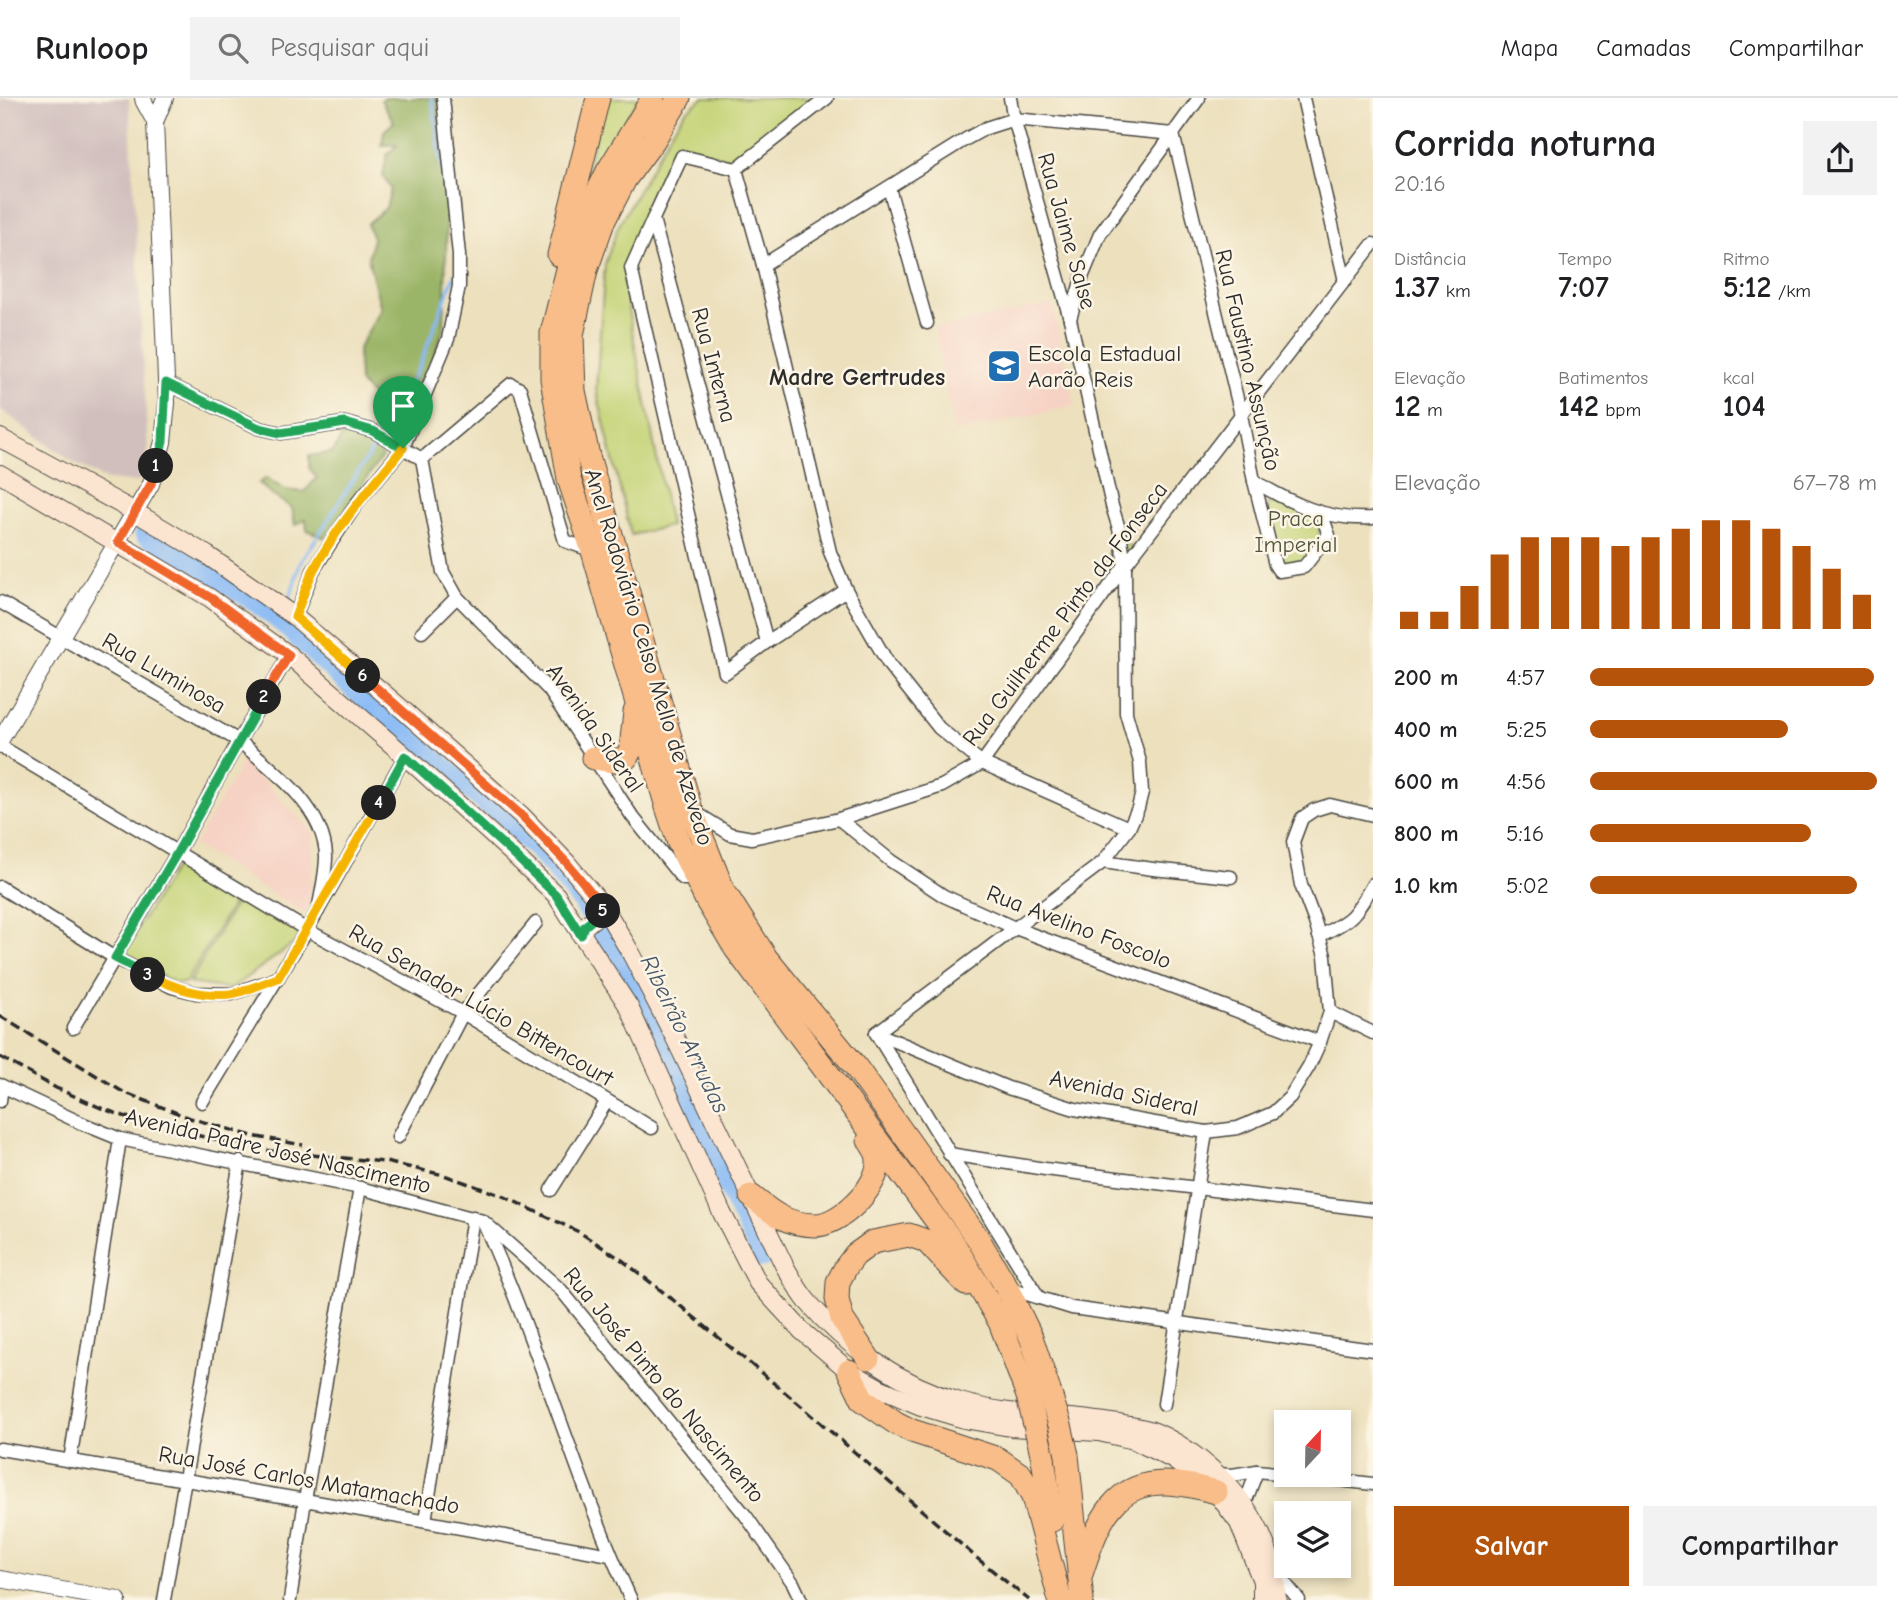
<!DOCTYPE html>
<html lang="pt">
<meta charset="utf-8">
<style>
:root{--surface:#fff;--page:#f2f2f2;--text:#202124;--muted:#757577;--line:#e0e0e0;--accent:#b45309}
body{margin:0;font-family:"Comic Neue",sans-serif;background:var(--page);color:var(--text);height:100vh;display:flex;flex-direction:column;font-size:26px;white-space:nowrap}
*{box-sizing:border-box;margin:0}
p{font-size:23px;color:var(--muted)}
.icon{flex:none;width:38px;height:38px;fill:none;stroke:currentColor;stroke-width:2;stroke-linecap:round;stroke-linejoin:round}
.map{position:relative;flex:1;overflow:hidden}
.panel{display:flex;flex-direction:column;background:var(--surface);width:525px}
.panel>*{flex:none}
.needle{width:46px;rotate:22deg}
.controls{position:absolute;left:1274px;top:1312px;display:grid;gap:14px}
.controls a{display:grid;place-items:center;width:77px;height:77px;border-radius:0px;background:var(--surface);box-shadow:0 4px 10px #0003;font-size:35px}
.pin{position:absolute;display:grid;place-items:center;width:60px;height:60px;color:#fff;margin:-72px -30px;border-radius:50% 50% 50% 0;rotate:-45deg;box-shadow:0 0 7px #0007}
.pin .icon{rotate:45deg}
.km{position:absolute;width:35px;height:35px;margin:-18px;border-radius:50%;background:#222;color:#fff;font-size:19px;line-height:35px;text-align:center}
.round{display:grid;place-items:center;flex:none;width:74px;height:74px;border-radius:0px;background:var(--page)}
.summary{display:flex;align-items:center;justify-content:space-between;height:119px;padding:0 21px}
h1{font-size:38px;font-weight:700;line-height:52px}
.metrics{display:grid;grid-template-columns:repeat(3,1fr);gap:10px;height:119px;padding:7px 21px}
.metrics div{display:grid;align-content:center}
.metrics b{font-size:30px;font-weight:700}
.metrics small{font-size:19px;font-weight:400}
.metrics p{font-size:19px}
.chart{height:196px;padding:14px 21px}
.chart p{display:flex;justify-content:space-between}
.chart svg{width:100%;height:126px;margin-top:7px;stroke:var(--accent);stroke-width:6}
.primary-button{display:flex;gap:14px;margin-top:auto;padding:14px 21px}
.primary-button a{flex:1;height:80px;border-radius:0px;background:var(--accent);color:#fff;font-size:28px;font-weight:700;line-height:80px;text-align:center}
.primary-button a+a{background:var(--page);color:var(--text)}
ul{padding:0 21px;list-style:none;font-size:23px}
li{display:grid;grid-template-columns:112px 84px 1fr;align-items:center;height:52px}
li i{height:18px;border-radius:9px;background:var(--accent)}
header{display:flex;align-items:center;gap:42px;box-sizing:border-box;height:98px;padding:0 35px;background:var(--surface);border-bottom:2px solid var(--line)}
header strong{font-size:33px}
nav{display:flex;gap:38px;margin-inline-start:auto;font-size:24px}
.search{width:490px;height:63px;background:var(--page);display:flex;align-items:center;gap:18px;box-sizing:border-box;padding:0 24px;border-radius:0px;color:var(--muted);font-size:26px}
main{display:flex;flex:1;min-height:0}
.map>svg:first-child{display:block}
</style>
<header>
<strong>Runloop</strong>
<div class="search"><svg class="icon" aria-label="search" viewBox="0 0 24 24"><circle cx="10" cy="10" r="6"/><path d="M15 15l6 6"/></svg>Pesquisar aqui</div>
<nav><a>Mapa</a><a>Camadas</a><a>Compartilhar</a></nav>
</header>
<main>
<div class="map">
<svg width="1373" height="1502" viewBox="0 0 1373 1502">
<rect width="100%" height="100%" fill="#fcf5e5"/>
<filter id="ink" filterUnits="userSpaceOnUse"><feTurbulence type="fractalNoise" baseFrequency=".0143" numOctaves="2"/><feDisplacementMap in="SourceGraphic" scale="14" xChannelSelector="R" yChannelSelector="G"/><feConvolveMatrix kernelMatrix="1 2 1 2 8 2 1 2 1" color-interpolation-filters="sRGB"/></filter>
<filter id="wash" filterUnits="userSpaceOnUse"><feTurbulence type="fractalNoise" baseFrequency=".00686" numOctaves="4" result="noise"/><feDisplacementMap in="SourceGraphic" scale="28" xChannelSelector="R" yChannelSelector="G"/><feGaussianBlur stdDeviation="1.57" result="paint"/><feColorMatrix in="noise" values="0 0 0 0 0 0 0 0 0 0 0 0 0 0 0 0 0 1.4 0 .05"/><feComposite in="paint" operator="in"/></filter>
<g filter="url(#wash)">
<rect width="100%" height="100%" fill="#ece0bd"/>
<g fill="#f6d2c4">
<polygon points="1052,206 1075,307 954,335 935,230"/>
<polygon points="244,662 314,736 310,805 305,816 194,747"/>
</g>
<polygon fill="#d1bfbe" points="0,0 129,0 148,353 139,384 107,382 74,365 0,311"/>
<g fill="#c4d376" stroke="#787f50" stroke-width="2">
<polygon points="605,0 639,0 590,80 585,79"/>
<polygon points="703,0 817,0 736,63 686,50 675,58 637,138 626,173 628,212 670,428 631,437 596,291 605,166 618,129 671,34 685,14"/>
<path d="M1284,401L1316,416C1324,445 1320,447 1299,468L1277,469L1268,406Z"/>
<polygon points="1114,443 1141,451 1125,488 1111,487 1101,469"/>
<polygon points="179,763 238,797 185,885 176,885 120,858"/>
<polygon points="240,798 301,832 296,844 230,891 189,885"/>
</g>
<g fill="#9bb567" stroke="#637049" stroke-width="2">
<polygon points="384,0 438,0 447,116 444,229 419,302 393,340 371,326 377,303 359,284 358,251 381,211 368,160 373,140 367,126 386,110 391,91 383,78 387,57 397,47 382,47 384,33 394,24 381,2"/>
<polygon points="357,334 371,338 383,357 325,440 307,432 306,421 295,427 292,410 272,397 259,385 266,380 286,392 304,394 317,380 309,370 309,358 333,354 342,338"/>
</g>
<g fill="none" stroke-linecap="round" stroke-linejoin="round">
<g stroke="#88baf5" stroke-width="3.5">
<polyline points="432,0 449,116"/>
<polyline points="384,333 419,269 454,178"/>
<polyline points="289,503 300,466 378,343"/>
</g>
<polyline stroke="#88baf5" stroke-width="21" points="145,436 253,502 284,526 362,599 508,724 541,755 581,802 642,899 715,1063 762,1159"/>
</g>
</g>
<g filter="url(#ink)">
<g fill="none" stroke-linecap="round" stroke-linejoin="round">
<g stroke="#484641" stroke-width="15">
<g id="minor">
<polyline points="1303,0 1345,183"/>
<polyline points="736,71 763,167 830,454 846,492 889,567 939,630 982,665 1129,730"/>
<polyline points="736,71 682,58 653,121 767,544"/>
<polyline points="736,71 827,0"/>
<polyline points="889,90 927,225"/>
<polyline points="653,121 631,170 725,575 767,544 846,492"/>
<polyline points="763,167 966,41 986,30 1014,21 1173,36 1241,317 1254,383 1275,467 1279,473 1304,469 1328,438 1329,437 1321,415"/>
<polyline points="1070,221 1083,177 1100,136 1199,0"/>
<polyline points="166,285 259,330 281,335 345,325 373,333 422,361 443,474 457,499 549,592 632,718 681,779 684,781 697,781"/>
<polyline points="422,361 511,286 520,291 565,443 593,453"/>
<path d="M1254,383C1292,406 1328,423 1373,420"/>
<path d="M0,504L239,643C273,672 324,709 326,758C326,776 321,795 318,813"/>
<polyline points="295,519 313,473 330,446 358,404 403,350 448,241 459,188 459,157 443,0"/>
<polyline points="422,534 457,499"/>
<polyline points="0,648 307,832 463,915 652,1030"/>
<polyline points="695,714 730,736 752,740 839,721 942,688 982,665 1125,467 1373,146"/>
<polyline points="839,721 891,763 944,798 1015,830 1320,944"/>
<polyline points="1103,764 1153,771 1231,779"/>
<polyline points="0,789 115,860 172,889 196,895 232,896 278,880"/>
<path d="M1319,838C1352,822 1355,818 1373,786"/>
<polyline points="1330,914 1373,935"/>
<polyline points="73,930 177,755 239,643 289,557"/>
<polyline points="876,935 1103,764 1129,730 1138,710 1142,694 1140,664 1126,615 1125,467 1120,434 1112,408 1070,221 1014,21 1010,0"/>
<polyline points="876,935 1008,990 1075,1011 1206,1034 1238,1030 1273,1015 1290,999 1309,968 1320,944 1330,914 1325,858 1315,824 1301,787 1293,744 1302,720 1314,712 1330,707 1373,717"/>
<polyline points="876,935 1039,1200"/>
<polyline points="0,987 81,1025 120,1041 360,1090 483,1123 561,1192 746,1418 793,1485 801,1502"/>
<polyline points="0,1003 2,988"/>
<polyline points="202,1004 307,832 405,658"/>
<polyline points="398,1039 463,915 536,825"/>
<polyline points="949,1056 1045,1071 1373,1112"/>
<polyline points="551,1092 607,1003"/>
<path d="M485,1128C540,1250 575,1380 631,1502"/>
<polyline points="1007,1190 1072,1210 1373,1252"/>
<polyline points="1164,1306 1206,1034"/>
<polyline points="0,1351 305,1402 610,1457"/>
<polyline points="70,1363 120,1041"/>
<polyline points="1216,1376 1232,1377 1257,1373 1286,1376"/>
<polyline points="1295,1377 1373,1386"/>
<polyline points="1244,1408 1257,1373"/>
<polyline points="425,1423 473,1119"/>
<polyline points="1275,1473 1299,1502"/>
<polyline points="164,1502 240,1064"/>
<polyline points="290,1502 305,1402 360,1090"/>
</g>
</g>
<g stroke="#484641" stroke-width="18">
<g id="tertiary">
<polyline points="143,0 144,4 155,24"/>
<polyline points="0,643 151,386 163,344 167,305 155,24 165,0"/>
<polyline points="0,1481 118,1502"/>
</g>
</g>
<g stroke="#484641" stroke-width="20">
<g id="secondary">
<path d="M0,340L135,414L207,457L295,519L402,611L522,718L567,765L605,811L632,857L674,938L784,1167C791,1179 798,1192 807,1203C846,1249 901,1287 960,1304C1014,1320 1070,1316 1124,1327C1134,1329 1145,1330 1155,1334C1186,1347 1217,1373 1238,1399C1261,1428 1276,1465 1277,1502"/>
<polyline points="0,376 210,500 289,557 405,658 511,754 556,797 629,909 722,1115 758,1185 802,1233 849,1273 881,1291 921,1308 964,1321 1010,1329 1099,1334 1134,1342 1174,1362 1216,1394 1239,1425 1262,1483 1262,1502"/>
<polyline points="581,837 585,828 605,811"/>
</g>
</g>
<g stroke="#484641" stroke-width="25">
<g id="motorway">
<polyline points="653,0 608,73 586,118 569,167 552,235 552,281 569,381 593,453 667,709 679,745 707,803 736,851 953,1145 1000,1224 1028,1298"/>
<polyline points="679,0 653,43 625,81 603,124 586,172 572,237 574,293 588,358 623,477 691,712 723,792 766,860 855,968 977,1139 1007,1190 1031,1239 1049,1293"/>
<polyline points="559,157 598,0"/>
<polyline points="593,660 613,663 626,660 631,651 635,614"/>
<path d="M751,1098C772,1115 785,1126 814,1127C840,1128 880,1088 878,1062C878,1054 872,1048 869,1042"/>
<polyline points="868,1260 842,1221 837,1201 838,1184 846,1169 855,1157 873,1144 909,1137 926,1143 966,1186"/>
<polyline points="849,1273 863,1302 896,1325 912,1333 998,1361 1021,1377 1033,1399 1060,1502"/>
<polyline points="1067,1357 1082,1502"/>
<polyline points="1043,1360 1052,1422"/>
<path d="M1081,1476C1098,1424 1113,1378 1178,1386C1191,1387 1204,1391 1216,1394"/>
</g>
</g>
<use href="#minor" stroke="#fff" stroke-width="12"/>
<use href="#tertiary" stroke="#fff" stroke-width="16"/>
<use href="#secondary" stroke="#fce5d0" stroke-width="18"/>
<use href="#motorway" stroke="#f8bd89" stroke-width="23"/>
<g stroke="#2b2b2b" stroke-width="3.5" stroke-dasharray="10 5" stroke-linecap="butt">
<polyline points="0,918 123,994 190,1020 252,1038 303,1047"/>
<polyline points="0,959 56,990 101,1010 152,1028 271,1053 385,1064 444,1077 503,1098 579,1134 622,1162 672,1201 799,1306 978,1461 1029,1502"/>
</g>
<g stroke="#484641" stroke-width="25" stroke-linecap="butt">
<g id="motorway-bridge">
<polyline points="1049,1293 1060,1327 1067,1357"/>
<polyline points="1028,1298 1043,1360"/>
</g>
</g>
<use href="#motorway-bridge" stroke="#f8bd89" stroke-width="23"/>
</g>
</g>
<g fill="none" stroke-linecap="round" stroke-linejoin="round" filter="url(#ink)">
<g stroke="#fff" stroke-width="14">
<polyline id="split-1" points="156,368 163,344 166,285 259,330 281,335 345,325 373,333 403,350"/>
</g>
<g stroke="#fff" stroke-width="14">
<polyline id="split-2" points="156,368 151,386 118,444 211,500 289,557 264,599"/>
</g>
<g stroke="#fff" stroke-width="14">
<polyline id="split-3" points="148,877 115,860 177,755 264,599"/>
</g>
<g stroke="#fff" stroke-width="14">
<path id="split-4" d="M148,877C175,890 200,899 230,896C244,894 264,885 278,880L379,705"/>
</g>
<g stroke="#fff" stroke-width="14">
<polyline id="split-5" points="379,705 405,658 511,754 556,797 581,837 585,828 603,813"/>
</g>
<g stroke="#fff" stroke-width="14">
<polyline id="split-6" points="363,578 522,718 567,765 605,811 603,813"/>
</g>
<g stroke="#fff" stroke-width="14">
<path id="split-7" d="M363,578L295,519C301,504 306,488 313,473C337,428 371,389 403,350"/>
</g>
<use href="#split-1" stroke="#22a559" stroke-width="9"/>
<use href="#split-2" stroke="#f0652b" stroke-width="9"/>
<use href="#split-3" stroke="#22a559" stroke-width="9"/>
<use href="#split-4" stroke="#f5b400" stroke-width="9"/>
<use href="#split-5" stroke="#22a559" stroke-width="9"/>
<use href="#split-6" stroke="#f0652b" stroke-width="9"/>
<use href="#split-7" stroke="#f5b400" stroke-width="9"/>
</g>
<defs>
<g id="school-square" transform="scale(1.75)"><rect x="-9" y="-9" width="18" height="18" rx="4" fill="#1f6fb2" stroke="#fcf5e5"/><path d="M0-5L7-2L0 1L-7-2ZM-4 1L0 2.5L4 1V4Q0 6-4 4Z" fill="#fff"/></g>
</defs>
<g fill-rule="evenodd">
<use href="#school-square" x="1004" y="268"/>
</g>
<g text-anchor="middle" dominant-baseline="central" stroke-width="5" stroke-linejoin="round" paint-order="stroke">
<g font-size="23" fill="#2b2b2b" stroke="#fcf5e5">
<text transform="translate(1067 133) rotate(74)">Rua Jaime Salse</text>
<text transform="translate(1248 262) rotate(77)">Rua Faustino Assunção</text>
<text transform="translate(714 267) rotate(75)">Rua Interna</text>
<text transform="translate(1065 516) rotate(-53)">Rua Guilherme Pinto da Fonseca</text>
<text transform="translate(649 559) rotate(73)">Anel Rodoviário Celso Mello de Azevedo</text>
<text transform="translate(164 575) rotate(30)">Rua Luminosa</text>
<text transform="translate(595 630) rotate(55)">Avenida Sideral</text>
<text transform="translate(1079 829) rotate(21)">Rua Avelino Foscolo</text>
<text transform="translate(481 907) rotate(30)">Rua Senador Lúcio Bittencourt</text>
<text transform="translate(1124 995) rotate(12)">Avenida Sideral</text>
<text transform="translate(278 1053) rotate(13)">Avenida Padre José Nascimento</text>
<text transform="translate(664 1287) rotate(50)">Rua José Pinto do Nascimento</text>
<text transform="translate(309 1382) rotate(10)">Rua José Carlos Matamachado</text>
</g>
<g font-size="23" fill="#2b2b2b" stroke="#fcf5e5" text-anchor="start">
<text x="1028" y="255">Escola Estadual<tspan x="1028" dy="26">Aarão Reis</tspan></text>
</g>
<g font-size="23" fill="#51553e" stroke="#fcf5e5">
<text x="1296" y="420">Praca<tspan x="1296" dy="26">Imperial</tspan></text>
</g>
<g font-size="24" font-weight="bold" fill="#2b2b2b" stroke="#fcf5e5">
<text x="857" y="279">Madre Gertrudes</text>
</g>
<g font-size="24" font-style="italic" fill="#475668" stroke="#fcf5e5">
<text transform="translate(685 936) rotate(64)">Ribeirão Arrudas</text>
</g>
</g>
</svg>
<div class="controls">
<a><svg class="needle" viewBox="-14 -14 28 28"><path d="M0-13l5 13h-10z" fill="#e53935"/><path d="M0 13l5-13h-10z" fill="#757577"/></svg></a>
<a><svg class="icon" aria-label="layers" viewBox="0 0 24 24"><path d="M12 4l9 5-9 5-9-5zM3 14l9 5 9-5"/></svg></a>
</div>
<div class="pin" style="left:403px;top:350px;background:#1e9e55"><svg class="icon" aria-label="arrive" viewBox="0 0 24 24"><path d="M6 21V4h12l-3 4 3 4H6"/></svg></div>
<b class="km" style="left:156px;top:368px">1</b>
<b class="km" style="left:264px;top:599px">2</b>
<b class="km" style="left:148px;top:877px">3</b>
<b class="km" style="left:379px;top:705px">4</b>
<b class="km" style="left:603px;top:813px">5</b>
<b class="km" style="left:363px;top:578px">6</b>
</div>
<section class="panel">
<div class="summary"><div><h1>Corrida noturna</h1><p>20:16</p></div><a class="round"><svg class="icon" aria-label="share" viewBox="0 0 24 24"><path d="M12 15V3M7 8l5-5 5 5M5 13v7h14v-7"/></svg></a></div>
<div class="metrics">
<div><p>Distância</p><b>1.37<small> km</small></b></div>
<div><p>Tempo</p><b>7:07</b></div>
<div><p>Ritmo</p><b>5:12<small> /km</small></b></div>
</div>
<div class="metrics">
<div><p>Elevação</p><b>12<small> m</small></b></div>
<div><p>Batimentos</p><b>142<small> bpm</small></b></div>
<div><p>kcal</p><b>104</b></div>
</div>
<div class="chart"><p><span>Elevação</span>67–78 m</p>
<svg viewBox="0 0 160 44" preserveAspectRatio="none"><path d="M5 44V38M15 44V38M25 44V29M35 44V18M45 44V12M55 44V12M65 44V12M75 44V15M85 44V12M95 44V9M105 44V6M115 44V6M125 44V9M135 44V15M145 44V23M155 44V32"/></svg>
</div>
<ul>
<li><b>200 m</b>4:57<i style="width:99%"></i></li>
<li><b>400 m</b>5:25<i style="width:69%"></i></li>
<li><b>600 m</b>4:56<i style="width:100%"></i></li>
<li><b>800 m</b>5:16<i style="width:77%"></i></li>
<li><b>1.0 km</b>5:02<i style="width:93%"></i></li>
</ul>
<div class="primary-button"><a>Salvar</a><a>Compartilhar</a></div>
</section>
</main>
